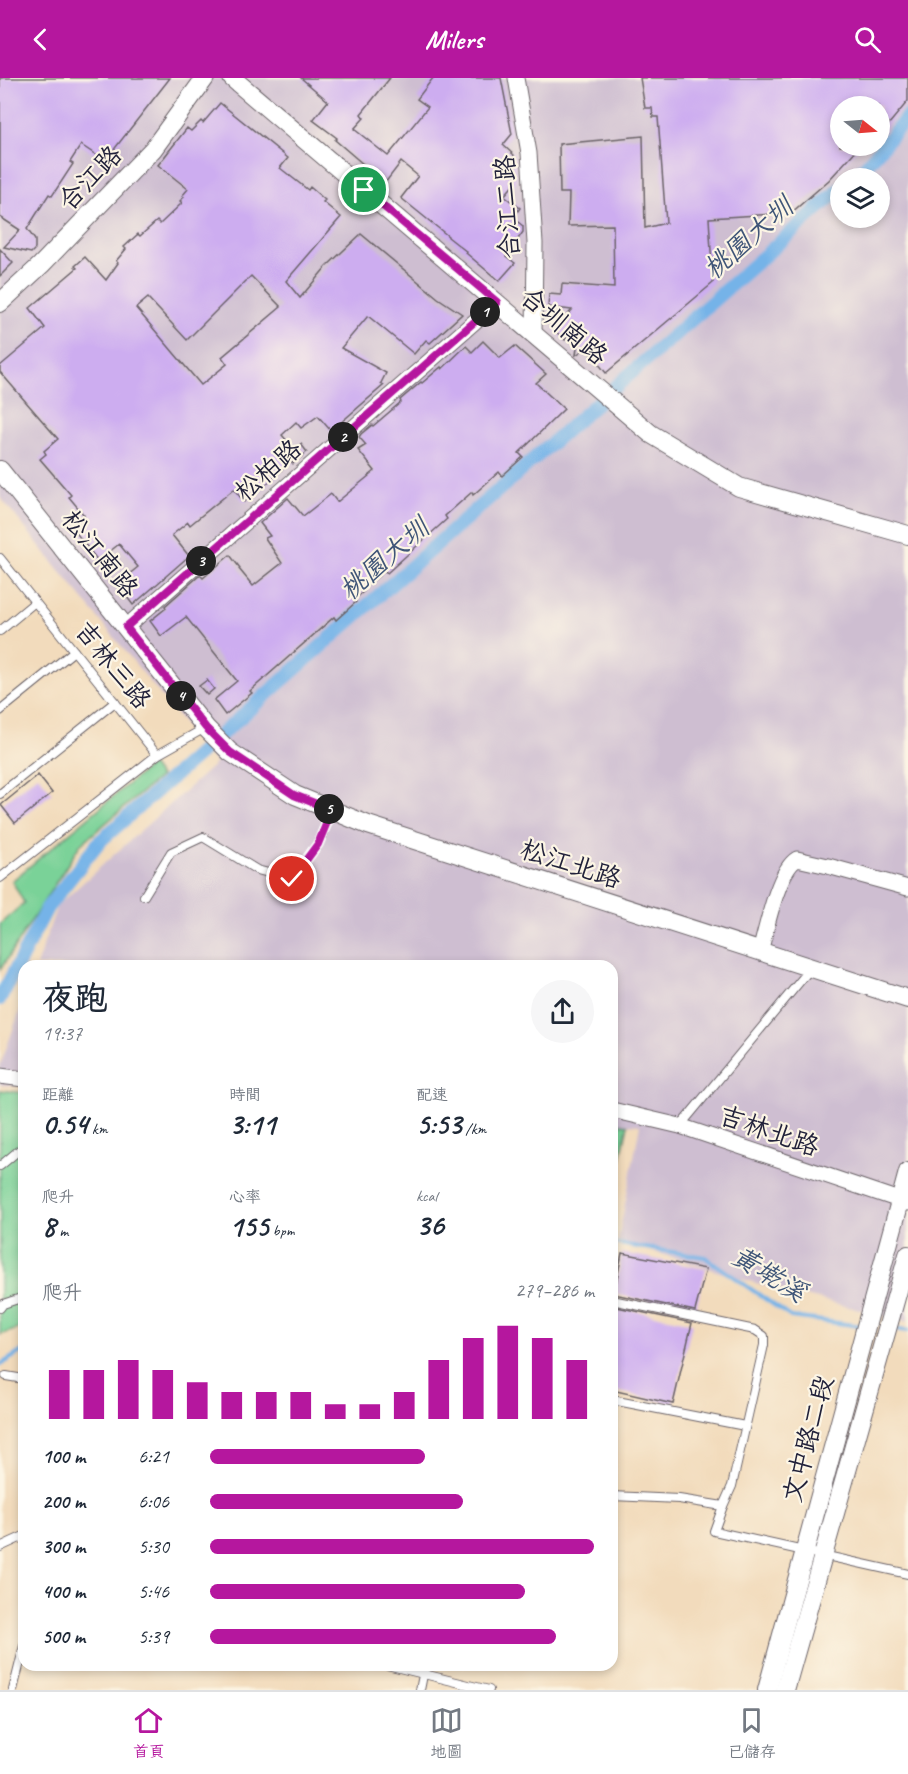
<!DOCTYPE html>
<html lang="zh-TW">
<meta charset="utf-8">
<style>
:root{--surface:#fff;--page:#f6f6f7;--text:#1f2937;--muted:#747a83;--line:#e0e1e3;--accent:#b5179e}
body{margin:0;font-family:Caveat,"LXGW WenKai TC",sans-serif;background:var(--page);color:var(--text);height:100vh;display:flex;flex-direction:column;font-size:22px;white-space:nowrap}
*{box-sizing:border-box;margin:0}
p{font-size:20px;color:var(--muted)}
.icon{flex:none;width:33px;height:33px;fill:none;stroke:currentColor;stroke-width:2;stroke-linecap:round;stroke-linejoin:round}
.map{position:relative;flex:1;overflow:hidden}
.drawer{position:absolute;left:18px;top:882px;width:600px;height:711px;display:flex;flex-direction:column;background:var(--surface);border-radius:18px;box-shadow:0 3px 9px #0003}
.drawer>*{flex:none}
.needle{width:39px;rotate:107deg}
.buttons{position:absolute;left:830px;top:18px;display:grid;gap:12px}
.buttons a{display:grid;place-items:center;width:60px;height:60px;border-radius:50%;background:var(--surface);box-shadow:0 3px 9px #0003;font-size:30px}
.pin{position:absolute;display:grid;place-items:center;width:51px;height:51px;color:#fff;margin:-26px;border:3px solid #fff;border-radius:50%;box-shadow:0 2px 6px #0007}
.km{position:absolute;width:30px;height:30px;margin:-15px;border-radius:50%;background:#222;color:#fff;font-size:16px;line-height:30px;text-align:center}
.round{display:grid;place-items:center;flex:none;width:63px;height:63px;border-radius:32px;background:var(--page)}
.headline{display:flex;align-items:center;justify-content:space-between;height:102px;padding:0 24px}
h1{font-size:33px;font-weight:700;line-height:45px}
.metrics{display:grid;grid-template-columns:repeat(3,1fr);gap:9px;height:102px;padding:6px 24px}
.metrics div{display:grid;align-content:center}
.metrics b{font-size:30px;font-weight:700}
.metrics small{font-size:16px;font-weight:400}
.metrics p{font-size:16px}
.chart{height:168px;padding:12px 24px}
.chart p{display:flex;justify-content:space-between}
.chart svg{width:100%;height:108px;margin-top:6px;stroke:var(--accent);stroke-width:6}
ul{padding:0 24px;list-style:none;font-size:20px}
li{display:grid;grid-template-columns:96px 72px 1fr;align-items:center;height:45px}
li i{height:15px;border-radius:8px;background:var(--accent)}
header{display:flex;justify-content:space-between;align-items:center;height:78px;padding:0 24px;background:var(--accent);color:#fff;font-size:27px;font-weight:700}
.tab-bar{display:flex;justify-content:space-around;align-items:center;height:84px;border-top:2px solid var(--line);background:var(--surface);font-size:16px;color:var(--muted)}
.tab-bar a{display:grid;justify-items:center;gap:3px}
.tab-bar .current{color:var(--accent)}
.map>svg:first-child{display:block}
</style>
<header><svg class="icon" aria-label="back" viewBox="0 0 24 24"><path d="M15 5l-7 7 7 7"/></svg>Milers<svg class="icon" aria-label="search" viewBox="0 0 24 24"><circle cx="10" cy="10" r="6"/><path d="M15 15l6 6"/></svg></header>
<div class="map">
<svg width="908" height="1612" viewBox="0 0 908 1612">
<rect width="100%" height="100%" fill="#fcf5e5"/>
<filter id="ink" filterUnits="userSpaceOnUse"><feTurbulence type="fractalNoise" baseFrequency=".0167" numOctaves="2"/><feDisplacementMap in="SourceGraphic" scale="12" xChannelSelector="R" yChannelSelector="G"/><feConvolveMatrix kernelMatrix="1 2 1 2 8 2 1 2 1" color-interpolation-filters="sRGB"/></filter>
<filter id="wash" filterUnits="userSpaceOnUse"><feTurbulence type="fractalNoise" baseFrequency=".008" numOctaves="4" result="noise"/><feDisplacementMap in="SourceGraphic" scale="24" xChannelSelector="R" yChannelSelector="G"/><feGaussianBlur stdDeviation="1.35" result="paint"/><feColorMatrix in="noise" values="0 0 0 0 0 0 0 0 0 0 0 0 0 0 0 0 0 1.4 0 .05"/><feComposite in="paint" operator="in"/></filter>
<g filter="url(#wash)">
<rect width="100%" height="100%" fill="#f2dbbc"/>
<g fill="#cebed1" fill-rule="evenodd">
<path d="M0,0H908V1244L759,1206L618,1163L640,1047L612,1045V888H36L57,828L216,685L0,419ZM840,28H879V68H840ZM840,100H879V140H840Z"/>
<polygon points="24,921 24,1008 0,1007 0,988"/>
</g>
<g fill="#7ad298" stroke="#4e7a6a" stroke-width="1.5">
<polygon points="151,687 160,699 80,767 0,892 0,846 24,825 12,803"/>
<polygon points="0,1012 24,1015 24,1249 0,1257"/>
<polygon points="612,1045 628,1047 612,1119"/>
</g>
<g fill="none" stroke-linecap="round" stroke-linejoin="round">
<g stroke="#75b3e8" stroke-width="4">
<polyline points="612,1165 705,1179 791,1239 861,1248"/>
<polyline points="892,1251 908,1253"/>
<polyline points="0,1287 24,1272"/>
</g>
<g stroke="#75b3e8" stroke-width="14">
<polyline points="852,100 864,90 908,38"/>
<polyline points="0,921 47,830 99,764 840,111"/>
</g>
</g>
<g id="blocks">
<g fill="#cdadf0" fill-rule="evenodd">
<polygon points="0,0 170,0 105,83 81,67 70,84 73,86 52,118 49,116 27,151 35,162 35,171 31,175 4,169 20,152 0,139"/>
<polygon points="301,0 390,0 361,36 364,40 354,51 388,78 428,29 417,21 433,0 501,0 512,56 503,67 514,77 516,104 504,118 520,130 513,140 523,148 523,154 506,178 515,185 499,203 466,175 467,174 448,159 448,158 401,120 418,98 401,84 385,105 335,62 337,60 313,42 328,23"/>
<polygon points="640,0 908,0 908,23 879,58 879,28 840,28 840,68 860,68 829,102 791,135 709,140 713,205 606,295 586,270 576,277 580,247 565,262 554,252 572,232 548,229 549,216 561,217 562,206 614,210 613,147 568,148 569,115 560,115 559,66 643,58 645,150 666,145 658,39 653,39 652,30 645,30"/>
<path d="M220,25L288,80L280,90L308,112L310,109L325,122L323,124L341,139L286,203L300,220L326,189L361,156L438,220L462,236L430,265L426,262L414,276L368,238L341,270L386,295L381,305L384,307L331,353L318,338L301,350L296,344L282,357L294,371L301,366L307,374L293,386L291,383L269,404L244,424L234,411L190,447L188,444L172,457L189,478L133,527L117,506L138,489L119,466L98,483L70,447L84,437L69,419L71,417L40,381L46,376L44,373L58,361L0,294V288L45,250L30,230L77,190L75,188L85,179L106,202L118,185L116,183L126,171L124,169L138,156L140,158L157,143L160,146L182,125L180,123L184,119L182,118L188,111L158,87L187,50L191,53L201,43L203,45ZM251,198L281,229L222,279L227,286L201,307L136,230L148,220L187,262Z"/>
<polygon points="0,171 13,185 0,198"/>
<polygon points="483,263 500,280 515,268 546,296 536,305 564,331 519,375 523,379 502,398 499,394 473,417 472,414 445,438 447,441 387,495 385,493 362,511 364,513 354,522 356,524 336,542 334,539 250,613 252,615 225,637 214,622 237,603 186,539 161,558 150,543 166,530 165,528 200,497 203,500 230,477 240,490 239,491 253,508 282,485 265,460 270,458 260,445 288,420 303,438 331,416 337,424 375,393 358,372 366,367 359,359 361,356 372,347 373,348 401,324 400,322 421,304 422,305 441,289 442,291 466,268 472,274"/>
<polygon points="207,602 214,611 207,617 199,608"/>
<polygon points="38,697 52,715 15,745 1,727"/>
<polygon points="622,1175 706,1191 695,1233 614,1216"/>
<polygon points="612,1228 692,1245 673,1326 612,1312"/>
</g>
</g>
</g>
<g filter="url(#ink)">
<use href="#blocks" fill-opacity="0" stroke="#6b6368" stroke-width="1.5"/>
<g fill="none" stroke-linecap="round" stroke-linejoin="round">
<g stroke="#6b6368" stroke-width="10">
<g id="service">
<polyline points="0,480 157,677 205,650"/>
<polyline points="0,553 35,524"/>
<polyline points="0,633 74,573"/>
<polyline points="0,716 115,624"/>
<polyline points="0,800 157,677"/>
<polyline points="144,818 171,774 203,759 257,792 292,801 318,766 331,733"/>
<polyline points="680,1048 811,890"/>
<polyline points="0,1088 24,1068"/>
<polyline points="612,1222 755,1252 764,1258 764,1267 732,1408 723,1428"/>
<polyline points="0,1230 3,1226 24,1219"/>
<polyline points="6,1298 24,1301"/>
<polyline points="612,1322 745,1348"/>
<polyline points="612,1418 679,1421 723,1428 714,1453 908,1496"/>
<polyline points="0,1469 24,1458"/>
<polyline points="387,1587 489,1612"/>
<polyline points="13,1612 24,1568"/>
<polyline points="420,1612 425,1587"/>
</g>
</g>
<g stroke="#6b6368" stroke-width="17">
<g id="minor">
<polyline points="516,0 529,75 535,165 534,257"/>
<polyline points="126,549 497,224"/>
<path d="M760,874C766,852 778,792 797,781L828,788L908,810"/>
<polyline points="0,998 24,1001"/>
<polyline points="612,1032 680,1048 908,1125"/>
</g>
</g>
<g stroke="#6b6368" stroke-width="20">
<g id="tertiary">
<polyline points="232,0 651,356 739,409 908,457"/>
<polyline points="0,225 41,187 153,71 205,0"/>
<polyline points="0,392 206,650 230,674 295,717 368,747 908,921"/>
<polyline points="767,1612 908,1094"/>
<polyline points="785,1612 908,1177"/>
</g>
</g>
<use href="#service" stroke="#fff" stroke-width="8"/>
<use href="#minor" stroke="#fff" stroke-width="15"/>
<use href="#tertiary" stroke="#fff" stroke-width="18"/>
</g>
</g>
<g fill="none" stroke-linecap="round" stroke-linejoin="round" filter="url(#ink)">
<g stroke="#fff" stroke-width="12">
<polyline id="route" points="292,801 318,766 332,732 294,717 230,674 206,650 126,549 497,224 364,112"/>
</g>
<use href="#route" stroke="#b5179e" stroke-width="8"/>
</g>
<g text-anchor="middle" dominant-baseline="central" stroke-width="4.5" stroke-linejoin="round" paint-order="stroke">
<g font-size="26" fill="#22223b" stroke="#fcf5e5">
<text transform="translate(90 100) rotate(-46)">合江路</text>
<text transform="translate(507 129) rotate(-93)">合江二路</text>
<text transform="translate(564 248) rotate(40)">合圳南路</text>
<text transform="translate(268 392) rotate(-41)">松柏路</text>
<text transform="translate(100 476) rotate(51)">松江南路</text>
<text transform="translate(113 587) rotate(51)">吉林三路</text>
<text transform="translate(571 786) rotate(18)">松江北路</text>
<text transform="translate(769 1053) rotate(19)">吉林北路</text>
<text transform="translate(808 1361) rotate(-75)">文中路二段</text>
</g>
<g font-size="27" font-style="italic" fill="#3f5578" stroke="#fcf5e5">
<text transform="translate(748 160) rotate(-41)">桃園大圳</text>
<text transform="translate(384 481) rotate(-41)">桃園大圳</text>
<text transform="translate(769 1196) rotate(31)">黃墘溪</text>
</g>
</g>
</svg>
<div class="buttons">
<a><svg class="needle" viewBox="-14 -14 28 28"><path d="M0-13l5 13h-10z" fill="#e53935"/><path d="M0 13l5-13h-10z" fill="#747a83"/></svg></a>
<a><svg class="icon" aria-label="layers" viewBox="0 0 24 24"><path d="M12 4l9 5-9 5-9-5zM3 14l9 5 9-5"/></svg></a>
</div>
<div class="pin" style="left:364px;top:112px;background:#1e9e55"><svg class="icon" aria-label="arrive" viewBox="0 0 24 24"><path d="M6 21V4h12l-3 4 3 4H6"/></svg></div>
<div class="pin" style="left:292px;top:801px;background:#d93025"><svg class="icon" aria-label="check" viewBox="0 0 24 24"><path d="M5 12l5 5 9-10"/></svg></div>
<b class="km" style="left:485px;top:234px">1</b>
<b class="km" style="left:343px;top:359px">2</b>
<b class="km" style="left:201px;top:483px">3</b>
<b class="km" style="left:181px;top:618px">4</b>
<b class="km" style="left:329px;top:731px">5</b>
<section class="drawer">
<div class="headline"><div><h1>夜跑</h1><p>19:37</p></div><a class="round"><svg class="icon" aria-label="share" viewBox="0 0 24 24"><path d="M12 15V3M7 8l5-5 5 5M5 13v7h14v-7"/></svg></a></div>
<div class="metrics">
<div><p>距離</p><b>0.54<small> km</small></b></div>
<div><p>時間</p><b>3:11</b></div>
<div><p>配速</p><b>5:53<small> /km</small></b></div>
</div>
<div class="metrics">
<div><p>爬升</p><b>8<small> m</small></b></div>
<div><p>心率</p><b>155<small> bpm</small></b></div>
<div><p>kcal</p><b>36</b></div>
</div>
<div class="chart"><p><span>爬升</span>279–286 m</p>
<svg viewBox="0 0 160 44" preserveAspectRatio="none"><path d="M5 44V24M15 44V24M25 44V20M35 44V24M45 44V29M55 44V33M65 44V33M75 44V33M85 44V38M95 44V38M105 44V33M115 44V20M125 44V11M135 44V6M145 44V11M155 44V20"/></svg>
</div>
<ul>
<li><b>100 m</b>6:21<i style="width:56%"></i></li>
<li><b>200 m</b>6:06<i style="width:66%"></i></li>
<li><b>300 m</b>5:30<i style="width:100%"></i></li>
<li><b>400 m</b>5:46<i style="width:82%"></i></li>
<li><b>500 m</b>5:39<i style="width:90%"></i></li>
</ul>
</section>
</div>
<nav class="tab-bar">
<a class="current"><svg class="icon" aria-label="home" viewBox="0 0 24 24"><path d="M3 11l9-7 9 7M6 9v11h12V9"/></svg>首頁</a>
<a><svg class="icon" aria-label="map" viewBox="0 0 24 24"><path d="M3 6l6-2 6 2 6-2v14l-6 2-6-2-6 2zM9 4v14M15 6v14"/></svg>地圖</a>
<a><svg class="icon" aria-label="saved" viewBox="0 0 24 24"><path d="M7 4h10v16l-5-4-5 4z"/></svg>已儲存</a>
</nav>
